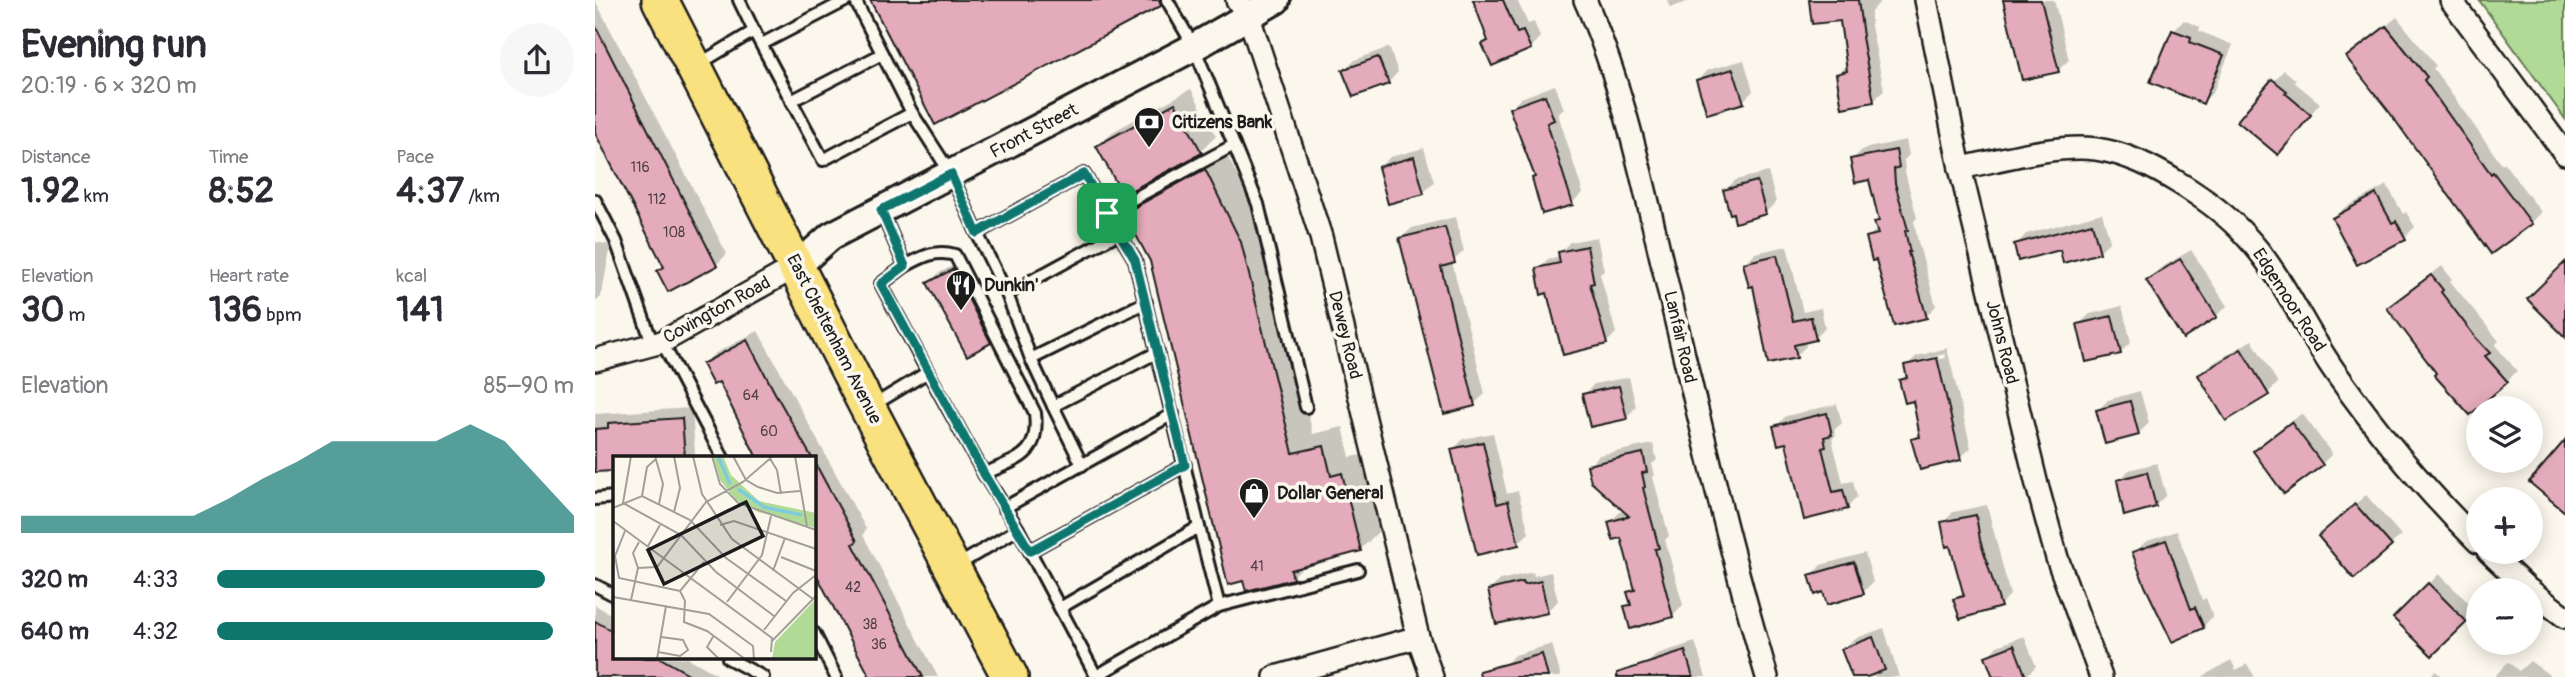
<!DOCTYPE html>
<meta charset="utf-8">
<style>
:root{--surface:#fff;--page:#f7f7f7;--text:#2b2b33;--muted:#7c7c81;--accent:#0f766e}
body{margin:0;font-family:Pangolin,sans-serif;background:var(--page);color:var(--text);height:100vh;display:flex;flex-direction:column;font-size:26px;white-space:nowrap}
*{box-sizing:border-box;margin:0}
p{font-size:23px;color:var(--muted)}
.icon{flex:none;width:38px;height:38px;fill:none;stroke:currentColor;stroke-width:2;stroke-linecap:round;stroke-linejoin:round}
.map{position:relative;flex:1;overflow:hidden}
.drawer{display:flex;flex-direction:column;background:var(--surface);width:595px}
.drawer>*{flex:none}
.controls{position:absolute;left:1871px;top:396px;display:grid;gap:14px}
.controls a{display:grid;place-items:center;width:77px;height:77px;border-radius:50%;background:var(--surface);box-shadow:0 4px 18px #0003;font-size:35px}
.pin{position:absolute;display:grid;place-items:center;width:60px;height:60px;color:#fff;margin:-30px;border-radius:14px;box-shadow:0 4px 10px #0006}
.round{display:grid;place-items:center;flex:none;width:74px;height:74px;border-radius:37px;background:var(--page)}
.summary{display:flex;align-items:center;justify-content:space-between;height:119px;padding:0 21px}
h1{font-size:38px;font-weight:700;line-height:52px}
.metrics{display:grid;grid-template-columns:repeat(3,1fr);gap:10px;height:119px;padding:7px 21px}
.metrics div{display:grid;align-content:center}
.metrics b{font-size:35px;font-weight:700}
.metrics small{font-size:19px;font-weight:400}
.metrics p{font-size:19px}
.chart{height:196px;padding:14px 21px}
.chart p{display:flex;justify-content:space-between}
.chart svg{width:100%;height:126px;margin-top:7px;fill:var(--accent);opacity:.7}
ul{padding:0 21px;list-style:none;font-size:23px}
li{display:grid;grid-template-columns:112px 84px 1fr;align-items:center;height:52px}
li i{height:18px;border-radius:9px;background:var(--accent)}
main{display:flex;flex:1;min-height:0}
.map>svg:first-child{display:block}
</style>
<main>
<section class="drawer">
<div class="summary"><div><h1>Evening run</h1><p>20:19 · 6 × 320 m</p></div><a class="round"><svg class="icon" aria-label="share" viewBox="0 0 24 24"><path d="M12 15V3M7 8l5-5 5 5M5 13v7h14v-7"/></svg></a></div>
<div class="metrics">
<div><p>Distance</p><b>1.92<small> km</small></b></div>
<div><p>Time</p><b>8:52</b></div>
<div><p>Pace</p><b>4:37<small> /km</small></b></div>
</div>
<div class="metrics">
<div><p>Elevation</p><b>30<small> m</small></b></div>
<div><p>Heart rate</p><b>136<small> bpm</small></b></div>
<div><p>kcal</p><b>141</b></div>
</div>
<div class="chart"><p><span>Elevation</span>85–90 m</p>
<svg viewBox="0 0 160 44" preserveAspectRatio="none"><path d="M0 44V38L10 38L20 38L30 38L40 38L50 38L60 32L70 25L80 19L90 12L100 12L110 12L120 12L130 6L140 12L150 25L160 38V44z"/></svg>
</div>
<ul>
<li><b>320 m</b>4:33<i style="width:92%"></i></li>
<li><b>640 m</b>4:32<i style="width:94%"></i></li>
</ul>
</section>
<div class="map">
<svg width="1970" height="677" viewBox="0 0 1970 677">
<rect width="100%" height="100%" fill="#fbf7ec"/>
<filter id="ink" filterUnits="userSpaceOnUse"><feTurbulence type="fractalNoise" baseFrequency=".0143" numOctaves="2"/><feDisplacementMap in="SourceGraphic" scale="14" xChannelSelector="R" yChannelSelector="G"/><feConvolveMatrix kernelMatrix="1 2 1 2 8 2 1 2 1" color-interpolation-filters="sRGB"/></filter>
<g filter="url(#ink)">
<polygon fill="#b1da96" stroke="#667b59" stroke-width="2" points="1884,0 1970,0 1970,119"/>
<g fill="#0003" fill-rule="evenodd">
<polygon points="0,0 132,254 121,265 64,271 70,265 0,130"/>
<polygon points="880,0 922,0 933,24 939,22 945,37 935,48 889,44 895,39"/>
<polygon points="1072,0 1097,0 1075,8"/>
<polygon points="1216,0 1284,0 1284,3 1276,12 1276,26 1289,90 1279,101 1242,74 1253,64 1246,19"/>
<polygon points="1410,0 1459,0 1474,60 1463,70"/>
<polygon points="1802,17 1841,66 1838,68 1907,165 1909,163 1946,212 1936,222 1753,57"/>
<polygon points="1589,20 1605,27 1604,31 1638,45 1618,92 1608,102 1579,31"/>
<polygon points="794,47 803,72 793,83 749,71 760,60"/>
<polygon points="1149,60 1158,91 1148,101 1103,81 1113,70"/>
<polygon points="1689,70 1701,80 1699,82 1725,103 1693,142 1645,121"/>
<polygon points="960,85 969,109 963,114 988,193 977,203 948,212 939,178 941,176 916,108 926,98"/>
<polygon points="596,89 621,136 606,151 504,146 519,131"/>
<polygon points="1311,140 1314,155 1309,160 1310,172 1322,218 1319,221 1323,242 1341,306 1331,316 1283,258 1273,238 1283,228 1281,223 1285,219 1275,178 1257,160 1268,149"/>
<polygon points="829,148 839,182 828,193 785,167 795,157"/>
<polygon points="630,151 665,222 718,434 748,427 755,457 767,455 785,530 765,550 710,565 697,577 557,261 531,213 551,193"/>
<polygon points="1173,172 1181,202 1170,213 1139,211 1130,190 1141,180"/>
<polygon points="1792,185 1808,214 1811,212 1820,227 1809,238 1739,218 1749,208"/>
<polygon points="1507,213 1515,241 1504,252 1421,245 1431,234"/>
<polygon points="860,217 869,251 857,262 890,394 879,404 806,238 817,228"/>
<polygon points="1002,237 1009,271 1005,274 1021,333 1011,343 943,269 953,259 966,256 965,252 975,242"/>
<polygon points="0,242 16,245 6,297 0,302"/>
<polygon points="1192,246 1208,312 1226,308 1230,328 1220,339 1210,341 1211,346 1201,356 1159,284 1150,263 1160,253"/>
<polygon points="1596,250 1632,306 1621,316 1553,280 1564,269"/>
<polygon points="369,260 405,331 395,342 334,283 344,273"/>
<polygon points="1847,266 1857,279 1855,281 1904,341 1900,345 1922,371 1912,381 1843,373 1794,308"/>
<polygon points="1527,306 1536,342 1525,353 1484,324 1495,314"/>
<polygon points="163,331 271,529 268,535 343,677 276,677 219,567 219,458 164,458 124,380 109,364 119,354"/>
<polygon points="1657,340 1683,383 1673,393 1605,375 1615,365"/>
<path d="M1352,348L1376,448L1365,458L1318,440L1326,432L1319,399L1306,380L1313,373L1311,366L1322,356ZM1350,354L1351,358L1321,364V361Z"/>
<polygon points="1034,377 1041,407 1031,418 989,395 999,384"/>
<polygon points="1545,391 1554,423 1543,434 1503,410 1513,400"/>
<polygon points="1242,404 1247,423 1239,430 1241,435 1237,439 1248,483 1258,481 1262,497 1252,508 1180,427 1191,416"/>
<polygon points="97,408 100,454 96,458 19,458 19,469 0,470 0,414"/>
<polygon points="1707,413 1737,454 1727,464 1660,451"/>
<polygon points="898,433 912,494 923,491 934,533 923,543 858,450 868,439"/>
<polygon points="1058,444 1062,460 1057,464 1060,475 1058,477 1074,536 1070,540 1088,605 1078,616 1031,606 1037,600 1034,592 1041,585 1027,536 1015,522 1025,512 1031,510 994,466 1004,455"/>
<polygon points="1562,463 1571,495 1560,506 1524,481 1534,470"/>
<polygon points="1771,495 1806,535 1796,545 1735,526"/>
<polygon points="1392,505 1415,595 1405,605 1360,599 1369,591 1348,523 1358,512"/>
<polygon points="1582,531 1607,600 1611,598 1618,616 1608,627 1540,553 1550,542"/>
<polygon points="1270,553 1278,582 1268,592 1229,590 1216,576 1226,565"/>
<polygon points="938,572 939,576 956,572 963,601 952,611 895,590 905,580"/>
<polygon points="1844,574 1881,610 1837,654 1800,618"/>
<polygon points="0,605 19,616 19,658 93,658 127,677 8,677 0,672"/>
<polygon points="1289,628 1304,677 1259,677 1248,649 1259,639"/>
<polygon points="1429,636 1441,666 1430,677 1400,677 1392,657 1402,646"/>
<polygon points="1100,642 1111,677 1056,677 1052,664 1062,654"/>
<polygon points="957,644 966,677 913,677 909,665 920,655"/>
<polygon points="1636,660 1641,670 1652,664 1660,677 1607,677"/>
<polygon points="1935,661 1957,677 1899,677 1913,662 1924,671"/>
<polygon points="1840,671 1848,677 1834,677"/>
</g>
<g fill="#e4abbc" stroke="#1c1c1c" stroke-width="2">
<polygon points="275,0 564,0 566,6 340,125"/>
<polygon points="878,0 908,0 922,33 928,31 936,49 897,66 887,44 893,41"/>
<polygon points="1214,0 1263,0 1268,36 1267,37 1279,102 1247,108 1241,74 1252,71 1245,21 1217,24"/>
<polygon points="1408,0 1446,0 1464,72 1427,80"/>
<polygon points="0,25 122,266 73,292 62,271 69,267 0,133"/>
<polygon points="1791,26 1832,77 1829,80 1896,174 1898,172 1937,224 1896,254 1795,113 1751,57"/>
<polygon points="1577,30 1596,37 1595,42 1629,55 1608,104 1555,82"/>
<polygon points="783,57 794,84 758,97 747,70"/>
<polygon points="1138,69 1149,103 1112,114 1101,80"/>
<polygon points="1677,79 1692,91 1690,93 1716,115 1683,155 1642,121"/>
<polygon points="950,95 959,120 952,123 978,205 947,214 937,178 940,177 914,108"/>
<polygon points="580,103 607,153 528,195 501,146"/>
<polygon points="1301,150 1304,167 1299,169 1300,183 1313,230 1310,231 1315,252 1313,252 1332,318 1299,326 1281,260 1277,261 1271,237 1283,234 1279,222 1284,221 1274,180 1260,183 1255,159"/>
<polygon points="819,157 829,194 793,204 783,167"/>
<polygon points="610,169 646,242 698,453 729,446 736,476 747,473 766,551 696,570 698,579 651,591 648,581 633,585 555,261 529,213"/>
<polygon points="1162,181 1171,214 1140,223 1138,213 1135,214 1128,190"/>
<polygon points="1781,194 1797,223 1801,221 1811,239 1762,265 1737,218"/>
<polygon points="1497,223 1505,253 1468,263 1465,250 1423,261 1419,244"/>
<polygon points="850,227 860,263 846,267 880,406 849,414 804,238"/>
<polygon points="992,246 999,283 995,284 1012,344 968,355 952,293 946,295 941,268 965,263 963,252"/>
<polygon points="1182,255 1198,321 1216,317 1221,340 1199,345 1202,358 1173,364 1158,286 1154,287 1148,263"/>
<polygon points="1585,259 1622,317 1588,339 1551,280"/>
<polygon points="1970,262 1970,337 1932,299"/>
<polygon points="358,269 396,343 372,356 332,283"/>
<polygon points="1836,275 1848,290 1846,292 1881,338 1895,353 1890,356 1913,382 1875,415 1839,375 1841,373 1792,308"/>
<polygon points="1517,316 1526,354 1491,362 1482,324"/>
<polygon points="152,340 180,393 217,458 162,458 124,382 118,385 107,364"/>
<polygon points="1646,349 1674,395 1631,421 1603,375"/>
<polygon points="1342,358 1366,460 1325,470 1316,439 1325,437 1318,401 1310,403 1304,380 1312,378 1309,365"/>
<polygon points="1024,386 1032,419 995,427 987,394"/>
<polygon points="1535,401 1544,435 1510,444 1501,410"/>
<polygon points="1232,413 1237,435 1229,437 1231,447 1227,448 1238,492 1248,490 1253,509 1209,520 1191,443 1183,445 1178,426"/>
<polygon points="87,418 90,458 19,458 19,471 0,472 0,429 13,428 13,423"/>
<polygon points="1696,422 1728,465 1689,494 1658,451"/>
<polygon points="1970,440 1970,512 1934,482"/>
<polygon points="888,442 902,504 913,501 924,545 882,555 856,449"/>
<polygon points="1048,453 1052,472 1047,473 1050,487 1048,488 1064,548 1060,549 1078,617 1035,629 1029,606 1036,605 1032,592 1040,590 1026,538 1018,540 1013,522 1034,516 996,482 992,465"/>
<polygon points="219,461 262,541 258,544 259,546 328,677 275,677 219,570"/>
<polygon points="1552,472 1561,507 1529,516 1522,480"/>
<polygon points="1760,504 1797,546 1759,579 1723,536"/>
<polygon points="1381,515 1385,540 1406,607 1365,619 1358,599 1369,596 1355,546 1351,547 1346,522"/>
<polygon points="1571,540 1596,609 1600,607 1609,628 1577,642 1550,586 1537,552"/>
<polygon points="1259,562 1269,594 1232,605 1228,592 1220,595 1214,575"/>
<polygon points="946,581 953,613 901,624 893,590 928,582 929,585"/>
<polygon points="1833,583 1872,622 1837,656 1798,618"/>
<polygon points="0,621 19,632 19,658 65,658 99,677 0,677"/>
<polygon points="1278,637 1290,670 1272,677 1257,677 1246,649"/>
<polygon points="1419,645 1431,677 1398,677 1390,656"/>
<polygon points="1090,651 1098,677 1022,677 1022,673"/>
<polygon points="947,654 953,677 885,677 884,671"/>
</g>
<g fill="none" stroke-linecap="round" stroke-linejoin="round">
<g stroke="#1c1c1c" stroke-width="16">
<g id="service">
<polyline points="260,0 317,113 356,174 382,233 489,174 540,260 604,527"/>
<polyline points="572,0 599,47 663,204 711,407"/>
<polyline points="159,31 228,160 317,113"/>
<polyline points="167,44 252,0"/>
<polyline points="104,64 159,31 144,0"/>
<polyline points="196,101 287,54"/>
<polyline points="0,200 21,241 58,345"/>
<polyline points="512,213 639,145"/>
<polyline points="382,233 412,294 436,359 458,406 563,352"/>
<path d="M310,266C327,257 340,249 360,255L440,413C445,456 424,458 389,474"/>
<polyline points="412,294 524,233"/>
<polyline points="67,342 128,458"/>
<polyline points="436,359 551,302"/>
<polyline points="333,372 389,474 423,529"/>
<polyline points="277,406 333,372 286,284 310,266 286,210"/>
<polyline points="458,406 487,465"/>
<polyline points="0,499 19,497"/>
<polyline points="409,508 578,414"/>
<polyline points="435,551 590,465"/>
<polyline points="363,565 423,529 501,676 624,606 763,570"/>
<polyline points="0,585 19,595"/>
<polyline points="465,608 604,527 624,606"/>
<polyline points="219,633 241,677"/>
<polyline points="133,658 168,677"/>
</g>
</g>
<g stroke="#1c1c1c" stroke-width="26">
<g id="minor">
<polyline points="642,0 654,17 726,237 823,637 837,677"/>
<path d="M990,0C1029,87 1048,183 1070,275C1102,410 1133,544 1172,677"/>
<polyline points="1331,0 1365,168 1442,485 1462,558 1506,677"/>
<polyline points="1856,0 1970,154"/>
<path d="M1365,168C1407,160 1459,144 1501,149C1531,153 1558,167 1584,183C1607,197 1631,214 1650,235C1689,276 1710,331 1743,376C1785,435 1831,491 1883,542"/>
<polyline points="0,360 67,342 202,266"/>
<polyline points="1893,551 1934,590"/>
<polyline points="1936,591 1970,617"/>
<polyline points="680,677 823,637"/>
</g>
</g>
<g stroke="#1c1c1c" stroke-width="32">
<polyline id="tertiary" points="202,266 236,236 599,47 681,0"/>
</g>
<g stroke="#1c1c1c" stroke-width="40">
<polyline id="trunk" points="65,0 273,408 415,677"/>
</g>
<use href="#service" stroke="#fbf7ec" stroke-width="10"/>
<use href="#minor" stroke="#fbf7ec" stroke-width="21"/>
<use href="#tertiary" stroke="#fbf7ec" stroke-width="26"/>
<use href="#trunk" stroke="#fae180" stroke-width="35"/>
</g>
</g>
<g fill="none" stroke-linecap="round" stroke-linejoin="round" filter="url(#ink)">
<g stroke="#fff" stroke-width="14">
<polygon id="route" points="356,174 382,233 489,174 540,260 590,465 435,551 389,474 286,284 310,266 286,210"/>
</g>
<use href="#route" stroke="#0f766e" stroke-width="9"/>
</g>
<defs>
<g id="bank-pin" transform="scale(1.575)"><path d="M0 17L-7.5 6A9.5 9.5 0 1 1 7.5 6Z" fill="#1c1c1c" stroke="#fbf7ec"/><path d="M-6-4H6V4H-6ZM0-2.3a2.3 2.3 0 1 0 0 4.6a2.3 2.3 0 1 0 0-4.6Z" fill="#fff"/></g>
<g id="restaurant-pin" transform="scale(1.575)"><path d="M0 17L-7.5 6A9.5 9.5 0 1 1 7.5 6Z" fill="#1c1c1c" stroke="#fbf7ec"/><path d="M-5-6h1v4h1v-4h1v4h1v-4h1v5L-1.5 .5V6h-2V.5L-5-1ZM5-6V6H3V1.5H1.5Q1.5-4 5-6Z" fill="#fff"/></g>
<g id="shop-pin" transform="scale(1.575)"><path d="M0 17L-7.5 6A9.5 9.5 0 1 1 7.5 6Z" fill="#1c1c1c" stroke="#fbf7ec"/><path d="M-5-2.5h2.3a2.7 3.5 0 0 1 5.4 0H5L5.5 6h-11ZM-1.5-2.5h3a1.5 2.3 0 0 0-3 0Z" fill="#fff"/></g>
</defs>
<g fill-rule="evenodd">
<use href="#bank-pin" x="554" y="122"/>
<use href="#restaurant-pin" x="366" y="285"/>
<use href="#shop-pin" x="659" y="493"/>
</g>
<g text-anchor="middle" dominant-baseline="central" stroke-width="7" stroke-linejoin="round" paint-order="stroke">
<g font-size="14" fill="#4e4044">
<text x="45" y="167">116</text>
<text x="62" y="199">112</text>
<text x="79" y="232">108</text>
<text x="156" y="395">64</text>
<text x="174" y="431">60</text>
<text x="662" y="566">41</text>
<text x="258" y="587">42</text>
<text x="275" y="624">38</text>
<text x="284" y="644">36</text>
</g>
<g font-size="18" font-weight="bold" fill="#1c1c1c" stroke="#fbf7ec" text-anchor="start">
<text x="577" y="122">Citizens Bank</text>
<text x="389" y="285">Dunkin'</text>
<text x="682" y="493">Dollar General</text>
</g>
<g font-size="18" fill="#1c1c1c" stroke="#fbf7ec">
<text transform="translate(439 131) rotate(-28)">Front Street</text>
<text transform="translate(1694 300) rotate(57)">Edgemoor Road</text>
<text transform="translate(122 310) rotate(-29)">Covington Road</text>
<text transform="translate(750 335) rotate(76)">Dewey Road</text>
<text transform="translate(1085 337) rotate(77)">Lanfair Road</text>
<text transform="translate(239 339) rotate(63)">East Cheltenham Avenue</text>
<text transform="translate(1407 342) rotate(76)">Johns Road</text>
</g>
</g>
<g transform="translate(18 456)">
<rect width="203" height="203" fill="#fbf7ec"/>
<path d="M100,0H110L118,19L146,45L203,57V72L145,56L123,44L107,24ZM203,143V203H159L162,186Z" fill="#b1da96"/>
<path fill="none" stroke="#7eccdb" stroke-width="3.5" d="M105,0L117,28M125,33L151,51L189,59"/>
<path fill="none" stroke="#a29f99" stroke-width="2" d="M18,0L10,47L68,79L103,116L161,160M42,0L50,28L46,48M61,0L67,32L61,56M80,0L89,38L119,83L200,143M99,0L107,28L125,47L203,74M120,0L133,24L145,31L164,37L187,35M182,0L194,70M156,1L164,14L168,38M29,40L34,11L43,3M0,52L29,40L77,64L113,102L173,145M0,65L159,182L158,196M107,69L121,65L203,93M12,75L2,100L6,122L67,135M35,90L47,69M168,101L203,115M25,112L44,111L93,46L130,26L160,0M160,115L172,82M67,135L72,145L71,166L94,175L132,203M67,135L91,106M0,141L96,158L140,190L141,203M18,144L25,112L20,97L26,86M114,146L149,99L158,60M151,174L180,137L203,119M101,179L94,191L106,203M159,185L203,140M45,196L67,200L75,194L70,184L48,181M44,203L53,150"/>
<path fill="#1c1c1c" fill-opacity="0.15" stroke="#1c1c1c" stroke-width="3.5" d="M133,46L150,80L51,128L35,94Z"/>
<rect width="203" height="203" fill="none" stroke="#1c1c1c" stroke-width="3.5"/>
</g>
</svg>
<div class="controls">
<a><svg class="icon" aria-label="layers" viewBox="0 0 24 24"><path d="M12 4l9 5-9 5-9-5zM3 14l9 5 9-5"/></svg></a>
<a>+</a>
<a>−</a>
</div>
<div class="pin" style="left:512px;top:213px;background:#1e9e55"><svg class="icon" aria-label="arrive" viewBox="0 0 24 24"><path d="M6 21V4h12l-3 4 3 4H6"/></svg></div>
</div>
</main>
